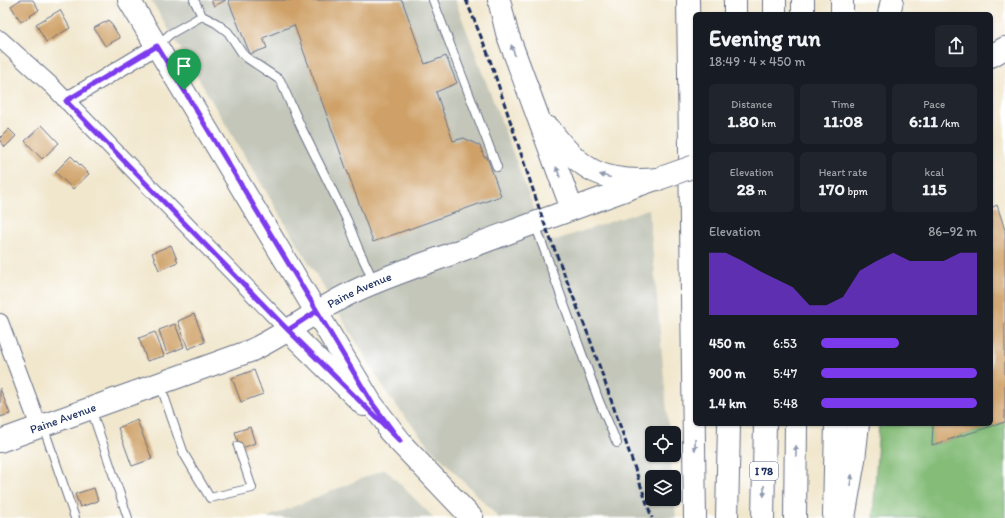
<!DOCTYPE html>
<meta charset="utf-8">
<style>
:root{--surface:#171b24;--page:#20242c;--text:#f1f3f6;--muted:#9ea1a6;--accent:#7c3aed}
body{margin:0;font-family:Itim,sans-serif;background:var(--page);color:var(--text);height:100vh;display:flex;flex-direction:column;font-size:15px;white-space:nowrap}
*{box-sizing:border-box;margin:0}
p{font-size:13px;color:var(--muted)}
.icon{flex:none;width:22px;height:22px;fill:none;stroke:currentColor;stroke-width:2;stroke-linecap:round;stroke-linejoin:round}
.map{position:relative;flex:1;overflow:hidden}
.side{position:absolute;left:693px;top:12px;width:300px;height:414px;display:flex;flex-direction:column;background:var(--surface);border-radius:6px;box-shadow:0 1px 3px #0004}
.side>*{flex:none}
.buttons{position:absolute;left:645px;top:426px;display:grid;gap:8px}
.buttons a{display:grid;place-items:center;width:36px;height:36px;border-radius:6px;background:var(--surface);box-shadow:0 1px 3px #0004;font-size:20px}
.pin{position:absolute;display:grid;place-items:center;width:34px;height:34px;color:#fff;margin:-41px -17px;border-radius:50% 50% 50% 0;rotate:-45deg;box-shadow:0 0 4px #0007}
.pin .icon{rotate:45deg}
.round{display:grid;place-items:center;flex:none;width:42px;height:42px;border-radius:6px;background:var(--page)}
.headline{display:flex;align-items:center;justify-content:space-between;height:68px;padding:0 16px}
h1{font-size:22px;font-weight:700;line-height:30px}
.figures{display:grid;grid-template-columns:repeat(3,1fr);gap:6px;height:68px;padding:4px 16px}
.figures div{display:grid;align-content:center;border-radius:6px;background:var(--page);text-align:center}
.figures b{font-size:17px;font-weight:700}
.figures small{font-size:11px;font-weight:400}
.figures p{font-size:11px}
.chart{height:112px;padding:8px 16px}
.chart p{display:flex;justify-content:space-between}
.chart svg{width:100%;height:72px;margin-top:4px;fill:var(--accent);opacity:.7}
ul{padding:0 16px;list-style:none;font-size:13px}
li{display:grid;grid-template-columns:64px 48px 1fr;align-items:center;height:30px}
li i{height:10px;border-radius:5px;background:var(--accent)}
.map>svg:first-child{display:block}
</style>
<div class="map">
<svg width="1005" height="518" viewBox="0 0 1005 518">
<rect width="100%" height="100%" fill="#fff"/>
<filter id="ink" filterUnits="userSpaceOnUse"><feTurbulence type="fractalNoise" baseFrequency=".025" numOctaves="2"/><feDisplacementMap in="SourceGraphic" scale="8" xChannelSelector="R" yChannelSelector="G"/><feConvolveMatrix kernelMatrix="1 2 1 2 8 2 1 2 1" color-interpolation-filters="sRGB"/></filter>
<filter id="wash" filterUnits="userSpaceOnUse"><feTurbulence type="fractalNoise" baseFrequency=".012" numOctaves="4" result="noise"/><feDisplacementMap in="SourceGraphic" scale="16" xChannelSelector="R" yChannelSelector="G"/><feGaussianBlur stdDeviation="0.9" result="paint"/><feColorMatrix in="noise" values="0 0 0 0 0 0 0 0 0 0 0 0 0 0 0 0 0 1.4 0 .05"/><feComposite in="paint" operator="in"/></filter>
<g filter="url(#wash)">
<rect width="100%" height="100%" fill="#f1e7cd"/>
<g fill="#c3c6b9">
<polygon points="151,0 455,0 547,243 649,209 669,433 652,433 652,455 671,455 672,477 652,477 652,499 674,499 674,495 676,518 499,518 428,445 390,398"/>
<polygon points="385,469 434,518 266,518"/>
</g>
<polygon fill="#84bc78" stroke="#50766b" points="1005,422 1005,518 873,518 879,424 933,424 933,445"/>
<g id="blocks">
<g fill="#cfa168">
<polygon points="20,0 33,0 39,10 21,22 11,6"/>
<polygon points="211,0 226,0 214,6"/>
<polygon points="228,0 402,0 425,64 446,56 457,83 436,92 453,141 464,138 480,146 484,157 487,157 501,196 373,242 294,25 263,38 267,48 250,54"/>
<polygon points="60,10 70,28 46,42 36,24"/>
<polygon points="109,20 120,38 105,46 94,28"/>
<polygon points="42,125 59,143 42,159 25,141"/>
<polygon points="9,129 16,136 5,147 0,141 0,138"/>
<polygon points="71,156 89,174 73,189 55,172"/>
<polygon points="997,205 1005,230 1005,422 932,445 933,424 991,424 991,208"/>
<polygon points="171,245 178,262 159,270 152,253"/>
<polygon points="194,314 205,342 188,349 178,321"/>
<polygon points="175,324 184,347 167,354 159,330"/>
<polygon points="155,332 164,356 147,361 139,338"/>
<polygon points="254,370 263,394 241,402 232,378"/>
<polygon points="0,388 10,414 0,417"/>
<polygon points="137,420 152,459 132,466 118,428"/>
<polygon points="250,427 255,443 240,449 235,432"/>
<polygon points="94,488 98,501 80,507 75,494"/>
</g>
</g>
</g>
<g filter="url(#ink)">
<use href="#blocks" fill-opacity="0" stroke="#666f85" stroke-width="1"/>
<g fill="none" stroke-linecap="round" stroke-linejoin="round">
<g stroke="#666f85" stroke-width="10">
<g id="lane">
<polyline points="194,0 202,16"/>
<polyline points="433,0 497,167"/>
<polyline points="157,46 170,34 202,16 216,23 228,32 242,53 247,58 280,80 301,127 347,220 358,248 374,282"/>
<polyline points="535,224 599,401 617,443"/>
<polyline points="160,384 184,454 210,498 252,488 238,446"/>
<polyline points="91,409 128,518"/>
<polyline points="43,426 75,518"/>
</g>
</g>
<g stroke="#666f85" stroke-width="18">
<g id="street">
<polyline points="0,39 52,86 288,330"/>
<polyline points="66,101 157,46"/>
<polyline points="0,322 39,427"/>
</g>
</g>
<g stroke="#666f85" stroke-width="24">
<g id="secondary">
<polyline points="129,0 371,403 400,441"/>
<polyline points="288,330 364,405"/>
<polyline points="389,431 472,518"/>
<path id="s1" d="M0,441L250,351C287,334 318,308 355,291C389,275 425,264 459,251C524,227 588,203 653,180"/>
</g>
</g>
<g stroke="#666f85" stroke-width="24">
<g id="highway">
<polyline points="499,0 507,33 572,209"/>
<polyline points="688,0 695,518"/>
<polyline points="842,0 842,14"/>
<polyline points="735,14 735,0"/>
<polyline points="775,14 775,0"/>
<polyline points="803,14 803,0"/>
<polyline points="889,14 892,0"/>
<polyline points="991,56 1005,48"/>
<path d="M549,128C580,171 604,184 658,179"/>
<polyline points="834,515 836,424"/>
<polyline points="727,518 729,424"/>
<polyline points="763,518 765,424"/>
<polyline points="795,518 796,424"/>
<polyline points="844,518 854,460 858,424"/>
</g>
</g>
<use href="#lane" stroke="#fff" stroke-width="8"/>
<use href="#street" stroke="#fff" stroke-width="16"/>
<use href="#secondary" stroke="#fff" stroke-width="22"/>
<use href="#highway" stroke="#fff" stroke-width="22"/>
<polyline stroke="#1b2f5e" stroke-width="3" stroke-dasharray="6 3" stroke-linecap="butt" points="466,0 488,54 543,220 591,342 652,518"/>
<g stroke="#666f85" stroke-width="24" stroke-linecap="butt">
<polyline id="secondary-bridge" points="658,179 695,166"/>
</g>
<use href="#secondary-bridge" stroke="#fff" stroke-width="22"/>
</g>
<defs><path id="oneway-solid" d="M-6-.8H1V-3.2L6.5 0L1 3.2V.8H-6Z"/></defs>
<g fill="#8d97ae">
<use href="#oneway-solid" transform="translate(513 50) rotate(-110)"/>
<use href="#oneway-solid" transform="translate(558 172) rotate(-110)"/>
<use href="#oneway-solid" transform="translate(605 176) rotate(-165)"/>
<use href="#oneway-solid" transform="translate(695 445) rotate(90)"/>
<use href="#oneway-solid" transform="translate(796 451) rotate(-89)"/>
<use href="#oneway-solid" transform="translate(851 480) rotate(-80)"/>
<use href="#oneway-solid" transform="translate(764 491) rotate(91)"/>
</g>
</g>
<g fill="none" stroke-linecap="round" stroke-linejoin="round" filter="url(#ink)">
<g stroke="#fff" stroke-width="8">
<polyline id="route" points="184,90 317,311 288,330 400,441 372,403 317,311 288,330 66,101 157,46 184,90"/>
</g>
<use href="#route" stroke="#7c3aed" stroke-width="5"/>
</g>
<g text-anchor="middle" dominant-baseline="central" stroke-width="3" stroke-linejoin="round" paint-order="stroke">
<rect fill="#fff" stroke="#5f6d8e" stroke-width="1" x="750" y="462" width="28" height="18" rx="3"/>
<g font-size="11" font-weight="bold" fill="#1b2f5e">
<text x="764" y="471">I 78</text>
</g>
<g font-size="12" fill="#1b2f5e" stroke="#fff">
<text stroke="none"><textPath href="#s1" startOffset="391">Paine Avenue</textPath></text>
<text stroke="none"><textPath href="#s1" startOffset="67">Paine Avenue</textPath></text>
</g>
</g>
</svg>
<div class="buttons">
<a><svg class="icon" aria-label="locate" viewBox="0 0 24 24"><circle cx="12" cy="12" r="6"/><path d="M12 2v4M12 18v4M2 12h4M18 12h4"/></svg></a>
<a><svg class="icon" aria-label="layers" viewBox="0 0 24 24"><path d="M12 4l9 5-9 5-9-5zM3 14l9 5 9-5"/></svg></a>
</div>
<div class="pin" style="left:184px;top:90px;background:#1e9e55"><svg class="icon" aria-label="arrive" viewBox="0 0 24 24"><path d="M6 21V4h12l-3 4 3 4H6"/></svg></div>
<section class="side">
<div class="headline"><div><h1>Evening run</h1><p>18:49 · 4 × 450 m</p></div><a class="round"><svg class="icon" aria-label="share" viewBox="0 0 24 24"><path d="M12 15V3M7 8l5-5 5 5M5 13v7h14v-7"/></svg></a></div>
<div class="figures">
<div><p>Distance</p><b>1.80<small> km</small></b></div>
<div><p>Time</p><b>11:08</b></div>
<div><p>Pace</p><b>6:11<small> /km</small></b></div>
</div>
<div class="figures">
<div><p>Elevation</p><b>28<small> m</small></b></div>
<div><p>Heart rate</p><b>170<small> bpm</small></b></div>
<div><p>kcal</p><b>115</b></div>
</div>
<div class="chart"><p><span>Elevation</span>86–92 m</p>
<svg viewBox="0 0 160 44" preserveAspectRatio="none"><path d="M0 44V6L10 6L20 11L30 17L40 22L50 27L60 38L70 38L80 33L90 17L100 11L110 6L120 11L130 11L140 11L150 6L160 6V44z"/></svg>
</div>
<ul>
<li><b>450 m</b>6:53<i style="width:50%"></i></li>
<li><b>900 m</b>5:47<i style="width:100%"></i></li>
<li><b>1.4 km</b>5:48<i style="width:100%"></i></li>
</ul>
</section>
</div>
